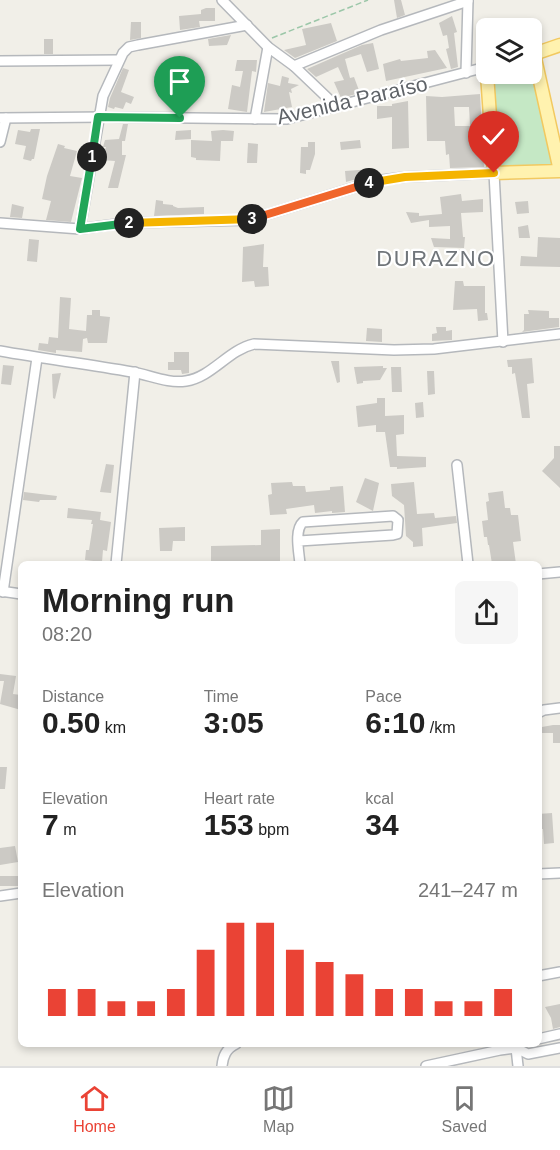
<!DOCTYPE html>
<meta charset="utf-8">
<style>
:root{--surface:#fff;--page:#f6f6f6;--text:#222;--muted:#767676;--line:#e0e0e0;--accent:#ea4335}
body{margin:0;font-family:Helvetica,sans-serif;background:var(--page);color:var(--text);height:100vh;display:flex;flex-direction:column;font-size:22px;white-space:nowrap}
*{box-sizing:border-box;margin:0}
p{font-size:20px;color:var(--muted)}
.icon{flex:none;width:33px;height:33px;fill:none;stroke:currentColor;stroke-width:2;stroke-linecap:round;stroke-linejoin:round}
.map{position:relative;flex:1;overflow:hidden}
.sheet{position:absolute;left:18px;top:561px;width:524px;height:486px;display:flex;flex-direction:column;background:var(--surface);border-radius:9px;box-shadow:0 3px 9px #0003}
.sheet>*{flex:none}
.buttons{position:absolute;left:476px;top:18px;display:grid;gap:12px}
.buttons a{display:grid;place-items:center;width:66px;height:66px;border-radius:9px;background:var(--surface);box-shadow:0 3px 9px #0003;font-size:30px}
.pin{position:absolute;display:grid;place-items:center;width:51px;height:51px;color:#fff;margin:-62px -26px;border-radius:50% 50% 50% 0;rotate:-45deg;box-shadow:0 0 6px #0007}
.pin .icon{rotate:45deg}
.km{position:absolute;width:30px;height:30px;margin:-15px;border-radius:50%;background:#222;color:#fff;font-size:16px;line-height:30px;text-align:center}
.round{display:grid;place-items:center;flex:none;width:63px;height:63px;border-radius:9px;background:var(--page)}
.summary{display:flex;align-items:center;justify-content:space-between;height:102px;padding:0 24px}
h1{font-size:33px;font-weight:700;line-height:45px}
.metrics{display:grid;grid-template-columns:repeat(3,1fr);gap:9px;height:102px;padding:6px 24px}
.metrics div{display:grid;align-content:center}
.metrics b{font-size:30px;font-weight:700}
.metrics small{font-size:16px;font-weight:400}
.metrics p{font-size:16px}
.chart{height:168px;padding:12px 24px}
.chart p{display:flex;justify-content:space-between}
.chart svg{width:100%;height:108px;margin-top:6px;stroke:var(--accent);stroke-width:6}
.tabs{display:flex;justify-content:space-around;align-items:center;height:84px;border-top:2px solid var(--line);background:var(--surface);font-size:16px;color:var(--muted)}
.tabs a{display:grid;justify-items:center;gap:3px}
.tabs .selected{color:var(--accent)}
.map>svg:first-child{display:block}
</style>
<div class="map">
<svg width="560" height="1066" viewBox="0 0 560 1066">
<rect width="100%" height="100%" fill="#f1efe8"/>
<polygon fill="#c5e8c5" points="531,66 555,167 496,169 490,74 531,74"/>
<g fill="#cccac5" fill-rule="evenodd">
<polygon points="394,0 401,0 405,15 397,18"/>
<polygon points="206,8 215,8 215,21 199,21 200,27 180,30 179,16 201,14 201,10"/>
<polygon points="452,16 457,32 454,33 458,67 451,69 446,49 449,48 447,35 443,36 439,23"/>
<polygon points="515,20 516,24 530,20 534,22 538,28 535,28 538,42 531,43 531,28 506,28 505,26 509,25 508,21"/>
<polygon points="131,22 141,22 141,38 130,40"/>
<polygon points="331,23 337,41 295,58 284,50 306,45 302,29"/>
<polygon points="231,35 227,45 209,46 208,39"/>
<rect x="44" y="39" width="9" height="15"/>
<polygon points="373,43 379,69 367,72 361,54 345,59 350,78 354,77 360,93 341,98 334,82 344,80 338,67 316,77 307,69 362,45"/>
<polygon points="435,50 447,68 386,81 383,64 400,59 401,61 428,58 427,51"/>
<polygon points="237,60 257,60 256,72 252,71 247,112 228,109 232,85 240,87 243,71 235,71"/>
<polygon points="123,68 129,70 121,92 134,97 131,104 126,102 123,109 115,107 114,109 108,107 110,98"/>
<polygon points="282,76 289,78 288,83 299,85 291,89 292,93 289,92 292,107 264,112 268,83 280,86"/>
<path d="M480,94L484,167L450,168L449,154L446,155L445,141H427L426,96L442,97ZM454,107H469L470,126H455Z"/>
<polygon points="408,101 409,148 392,149 392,117 377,119 377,106 392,106 392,104"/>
<polygon points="123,124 128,124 125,141 122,141 122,155 126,155 118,188 108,188 115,161 101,160 106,147 103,147 105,140 119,139"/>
<polygon points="31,129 40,129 34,159 32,159 31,161 23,159 26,146 15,144 18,130 30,132"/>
<polygon points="191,130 191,139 175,140 176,131"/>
<polygon points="223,130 234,131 233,141 221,141 220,161 196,160 196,158 191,157 191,140 212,141 211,131"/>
<polygon points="360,140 361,148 341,150 340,142"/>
<polygon points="308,142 315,142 315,154 310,170 306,170 306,174 300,173 301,147 308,147"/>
<polygon points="248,143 258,144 257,163 247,163"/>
<polygon points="58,144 65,146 64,148 77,151 70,176 82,178 71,222 46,220 51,201 42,199 47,176"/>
<polygon points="373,169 374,174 346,182 345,171"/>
<polygon points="461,194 462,201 483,199 483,212 461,213 463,237 465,237 464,248 434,247 431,238 450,239 450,226 429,227 429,220 411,223 406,212 419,213 419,216 442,214 440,197"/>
<polygon points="156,200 163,201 163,204 173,205 173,206 178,208 204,207 204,214 154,216"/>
<polygon points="528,201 529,213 517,214 515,202"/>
<polygon points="12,204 24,207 22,218 10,217"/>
<polygon points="528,225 530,238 519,238 518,227"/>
<polygon points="538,237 560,238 560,267 520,266 521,256 537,257"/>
<polygon points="29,239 39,240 37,262 27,261"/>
<polygon points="264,244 263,267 268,267 269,286 255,287 254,281 242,282 243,247"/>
<polygon points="455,281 463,281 464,286 485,286 485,313 487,313 488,320 478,321 477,309 453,310"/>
<polygon points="60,297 71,298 69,329 86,331 87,315 92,315 92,310 100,310 100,316 110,317 107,343 88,343 87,338 83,339 82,352 56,350 56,353 38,350 39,343 48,344 49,337 58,338"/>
<polygon points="528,310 549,311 549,318 559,318 559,327 522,332 524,330 524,314 529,314"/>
<polygon points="436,327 446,327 446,331 452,330 452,340 432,341 432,334 437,333"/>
<polygon points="367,328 382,329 382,342 366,341"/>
<polygon points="174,352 189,352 189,373 182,374 181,370 168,370 168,362 174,362"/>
<polygon points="532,358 534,383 527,384 530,418 522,418 515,373 512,374 512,367 508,367 507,360"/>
<polygon points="331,361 339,361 340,382 337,383"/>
<polygon points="3,365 14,366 11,385 1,384"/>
<polygon points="383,366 383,368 387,368 380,380 363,381 363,383 357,384 354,367"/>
<polygon points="391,367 401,367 402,392 392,392"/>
<polygon points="427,371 434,371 435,394 428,395"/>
<polygon points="61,373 55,399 53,398 52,374"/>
<polygon points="377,398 385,398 385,416 404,415 404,434 396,435 397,456 426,457 426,467 397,469 397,467 390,467 385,432 376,432 376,425 358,427 356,406 377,403"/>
<polygon points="423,402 424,417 416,418 415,403"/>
<polygon points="554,446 560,446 560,488 542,471 554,458"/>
<polygon points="106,464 114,465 111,493 100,492"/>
<polygon points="365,478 379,483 373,511 356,502"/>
<polygon points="292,482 293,486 305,486 306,492 330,490 330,487 343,486 345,512 332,513 332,511 315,513 314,505 286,509 287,514 270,515 268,495 272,494 271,483"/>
<polygon points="414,482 417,514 434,513 435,518 456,516 457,523 422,528 423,546 413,547 413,542 406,536 404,505 392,496 391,484"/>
<polygon points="503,491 505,508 510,508 511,515 518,515 521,541 513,542 516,564 492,564 489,545 488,545 487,537 484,537 482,521 488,520 486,502 489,501 488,493"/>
<polygon points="24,492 57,496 56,500 40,500 39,502 23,500"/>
<polygon points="68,508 101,512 100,520 111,522 107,551 103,550 102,562 85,560 86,550 89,550 93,524 91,524 92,520 67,518"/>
<polygon points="185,527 185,541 173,541 172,551 160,551 159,528"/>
<polygon points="280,529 280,564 211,564 211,546 261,545 261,530"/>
<polygon points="0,674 16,676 13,694 21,695 21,710 0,704 4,681 0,681"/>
<polygon points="553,725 560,725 560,743 553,743 553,733 542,733 542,727"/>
<polygon points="0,767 7,767 5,789 0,789"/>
<polygon points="552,813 554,843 544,844 543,829 538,829 538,814"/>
<polygon points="15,846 18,862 0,865 0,848"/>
<polygon points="0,876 19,876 20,886 0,886"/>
<polygon points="560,1004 560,1027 553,1029 551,1018 545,1007"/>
</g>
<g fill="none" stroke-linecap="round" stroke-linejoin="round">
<g stroke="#b5b8bc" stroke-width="12">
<g id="minor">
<polyline points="222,0 268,47 294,66 337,107"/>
<polyline points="0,61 119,60"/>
<polyline points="294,66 381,30 468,1"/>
<polyline points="466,73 468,0"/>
<polyline points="0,118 106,117 287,119 486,67"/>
<polyline points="255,119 268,47"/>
<polyline points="0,142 6,118"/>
<polyline points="0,223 80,229 125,223 249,220 375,181 405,177 494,173 503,342"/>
<polyline points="80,229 103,96 123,53 129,47 138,45 247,25"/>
<path d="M0,351C44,359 88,364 132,372C150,375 168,384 186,381C212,377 228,350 254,344L394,350L434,349L560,334"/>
<polyline points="457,465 468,564"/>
<path d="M299,541L393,535L397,534L398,520L393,516L303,522C294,530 299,552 300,564"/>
<polyline points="116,564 135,372"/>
<polyline points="538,574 560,572"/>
<polyline points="0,591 21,594"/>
<polyline points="3,592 37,358"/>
<polyline points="538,713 544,710 560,708"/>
<polyline points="538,874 560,873"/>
<polyline points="0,896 21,893"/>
<polyline points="538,976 560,972"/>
<polyline points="538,1039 560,1034"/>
<polyline points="516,1048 518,1066"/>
<path d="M222,1066C223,1056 226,1049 236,1044"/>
<polyline points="426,1066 500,1050 516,1048 528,1054 560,1048"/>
</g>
</g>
<g stroke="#f2c960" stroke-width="15">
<g id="major">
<polyline points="531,55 560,45"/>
<polyline points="487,74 494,173 560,171 534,54"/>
</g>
</g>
<polyline stroke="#9cc7a9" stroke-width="1.5" stroke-dasharray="6 3" stroke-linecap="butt" points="272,38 368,0"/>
<use href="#minor" stroke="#fff" stroke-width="9"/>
<use href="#major" stroke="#fff2af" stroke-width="12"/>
</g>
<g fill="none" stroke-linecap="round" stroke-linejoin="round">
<g stroke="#fff" stroke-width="12">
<polyline id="split-1" points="92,157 98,117 180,118"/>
</g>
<g stroke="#fff" stroke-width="12">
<polyline id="split-2" points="92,157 80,229 129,223"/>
</g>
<g stroke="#fff" stroke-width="12">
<polyline id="split-3" points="129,223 252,219"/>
</g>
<g stroke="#fff" stroke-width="12">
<polyline id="split-4" points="252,219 369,183"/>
</g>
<g stroke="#fff" stroke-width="12">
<polyline id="split-5" points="369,183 405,177 494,173"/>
</g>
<use href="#split-1" stroke="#22a559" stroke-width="8"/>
<use href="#split-2" stroke="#22a559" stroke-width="8"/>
<use href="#split-3" stroke="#f5b400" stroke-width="8"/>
<use href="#split-4" stroke="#f0652b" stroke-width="8"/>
<use href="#split-5" stroke="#f5b400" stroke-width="8"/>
</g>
<g text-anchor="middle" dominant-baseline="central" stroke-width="4.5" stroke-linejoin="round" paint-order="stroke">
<g font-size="21" fill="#5f6368" stroke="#fff">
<text transform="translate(352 100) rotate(-13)">Avenida Paraíso</text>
</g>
<g font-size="22" letter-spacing="1.5" fill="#70757a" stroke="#fff">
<text x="436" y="258">DURAZNO</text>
</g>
</g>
</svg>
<div class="buttons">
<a><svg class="icon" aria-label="layers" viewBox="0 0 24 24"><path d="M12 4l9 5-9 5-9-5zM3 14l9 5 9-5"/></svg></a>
</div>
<div class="pin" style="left:180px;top:118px;background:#1e9e55"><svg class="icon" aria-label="arrive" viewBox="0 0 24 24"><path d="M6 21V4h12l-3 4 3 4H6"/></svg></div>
<div class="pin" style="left:494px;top:173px;background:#d93025"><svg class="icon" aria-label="check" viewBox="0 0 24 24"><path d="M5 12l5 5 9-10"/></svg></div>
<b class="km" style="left:92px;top:157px">1</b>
<b class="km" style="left:129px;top:223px">2</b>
<b class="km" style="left:252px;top:219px">3</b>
<b class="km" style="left:369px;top:183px">4</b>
<section class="sheet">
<div class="summary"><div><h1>Morning run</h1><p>08:20</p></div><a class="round"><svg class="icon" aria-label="share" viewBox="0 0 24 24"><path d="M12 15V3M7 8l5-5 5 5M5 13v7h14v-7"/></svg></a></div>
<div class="metrics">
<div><p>Distance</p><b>0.50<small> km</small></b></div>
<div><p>Time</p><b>3:05</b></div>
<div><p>Pace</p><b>6:10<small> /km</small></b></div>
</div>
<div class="metrics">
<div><p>Elevation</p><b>7<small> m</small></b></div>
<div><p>Heart rate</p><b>153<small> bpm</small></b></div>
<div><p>kcal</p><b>34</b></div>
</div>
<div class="chart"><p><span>Elevation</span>241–247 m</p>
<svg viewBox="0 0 160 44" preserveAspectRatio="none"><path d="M5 44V33M15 44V33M25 44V38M35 44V38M45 44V33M55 44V17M65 44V6M75 44V6M85 44V17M95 44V22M105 44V27M115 44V33M125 44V33M135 44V38M145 44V38M155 44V33"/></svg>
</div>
</section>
</div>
<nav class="tabs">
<a class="selected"><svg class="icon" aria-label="home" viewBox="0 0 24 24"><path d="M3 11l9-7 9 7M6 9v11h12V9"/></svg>Home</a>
<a><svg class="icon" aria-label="map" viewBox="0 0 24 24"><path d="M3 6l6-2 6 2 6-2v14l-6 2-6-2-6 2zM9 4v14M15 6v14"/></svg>Map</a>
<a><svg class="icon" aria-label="saved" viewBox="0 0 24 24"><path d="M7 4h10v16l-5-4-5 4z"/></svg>Saved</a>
</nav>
